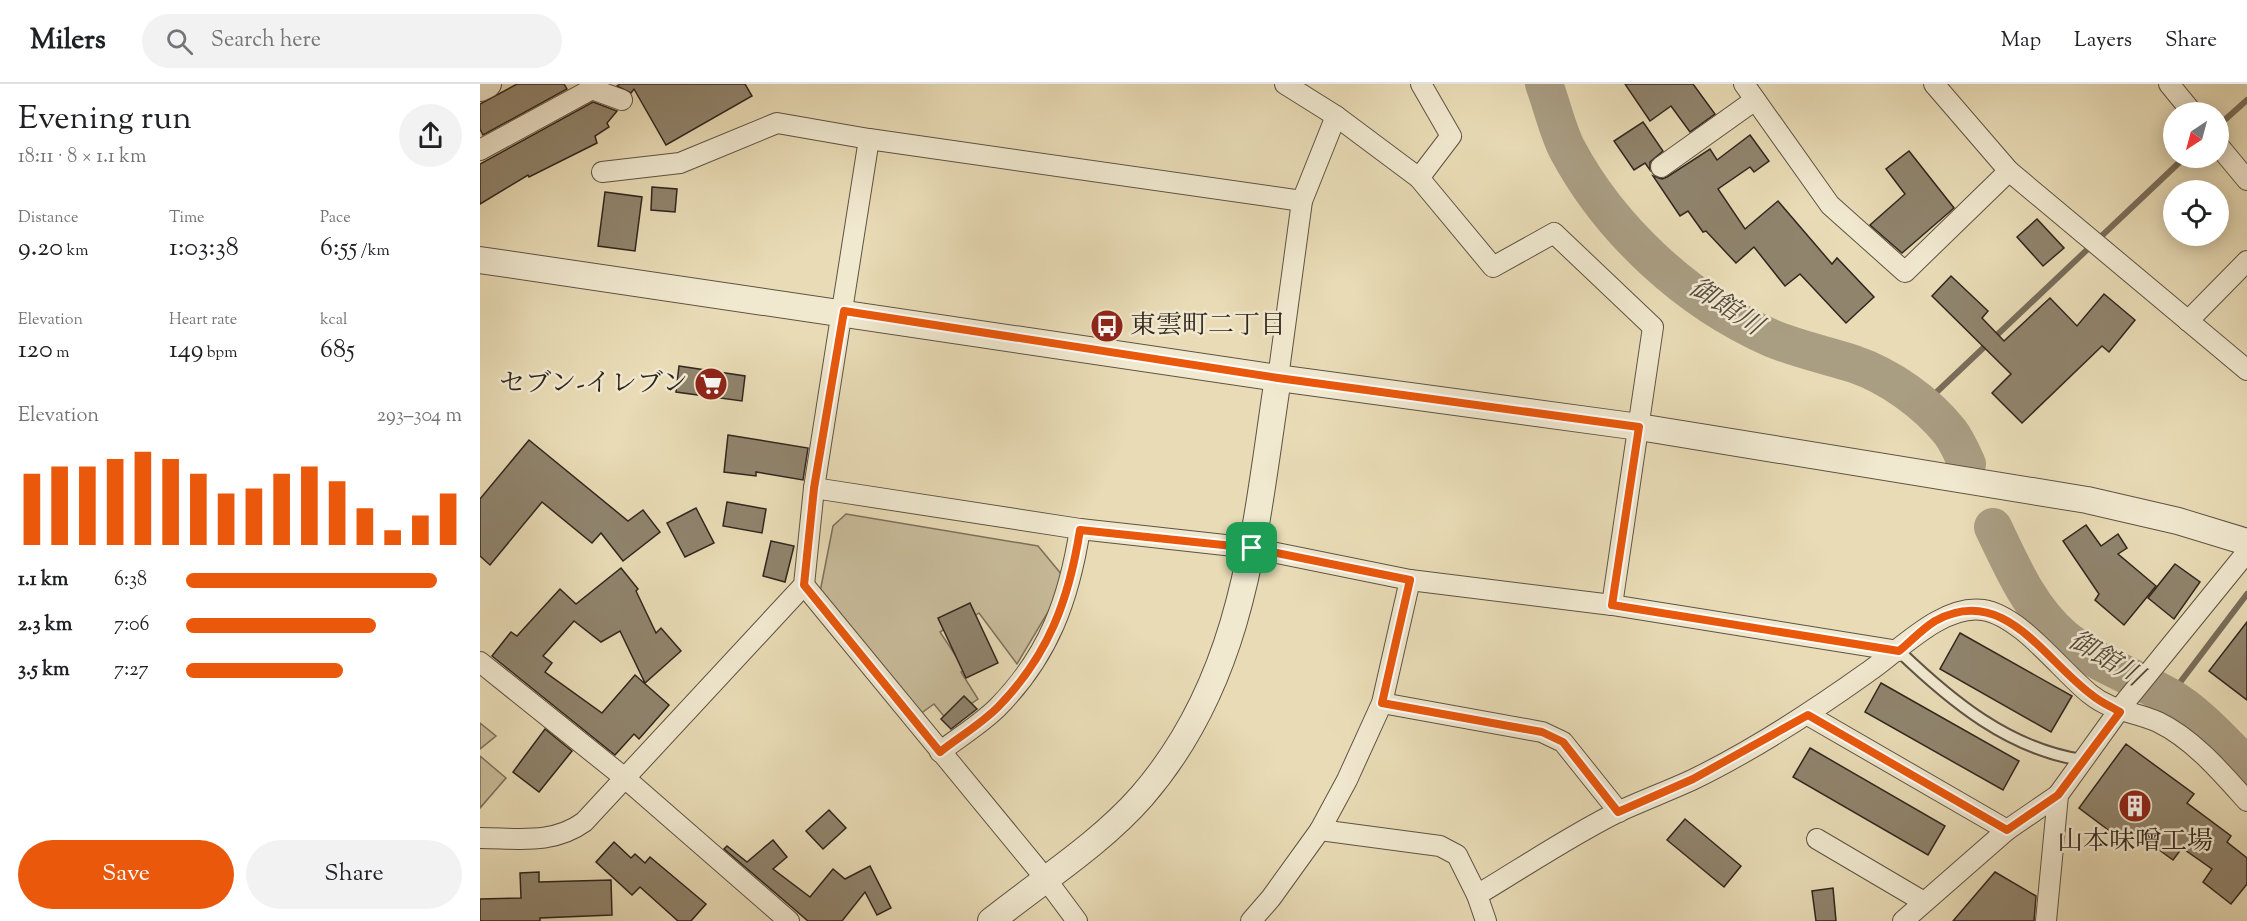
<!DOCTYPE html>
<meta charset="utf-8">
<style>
:root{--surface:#fff;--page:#f2f2f2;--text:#202124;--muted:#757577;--line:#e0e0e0;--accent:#ea580c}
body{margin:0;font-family:"Sorts Mill Goudy","Noto Serif JP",serif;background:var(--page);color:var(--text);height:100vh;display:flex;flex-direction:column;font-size:22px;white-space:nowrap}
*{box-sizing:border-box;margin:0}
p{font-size:20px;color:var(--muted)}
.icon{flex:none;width:33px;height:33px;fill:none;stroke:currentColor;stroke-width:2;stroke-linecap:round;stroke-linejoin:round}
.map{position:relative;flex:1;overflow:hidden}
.details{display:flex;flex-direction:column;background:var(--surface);width:480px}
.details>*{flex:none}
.needle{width:39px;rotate:216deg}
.buttons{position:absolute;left:1683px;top:18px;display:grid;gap:12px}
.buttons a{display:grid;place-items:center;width:66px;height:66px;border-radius:50%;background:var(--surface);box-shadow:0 3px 15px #0003;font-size:30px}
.pin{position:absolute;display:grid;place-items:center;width:51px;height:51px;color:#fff;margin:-26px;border-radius:12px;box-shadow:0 3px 9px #0006}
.round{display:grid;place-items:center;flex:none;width:63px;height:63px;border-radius:32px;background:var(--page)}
.overview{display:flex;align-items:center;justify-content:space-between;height:102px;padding:0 18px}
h1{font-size:33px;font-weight:600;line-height:45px}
.stats{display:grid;grid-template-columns:repeat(3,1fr);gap:9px;height:102px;padding:6px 18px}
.stats div{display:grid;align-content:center}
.stats b{font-size:26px;font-weight:600}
.stats small{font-size:16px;font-weight:400}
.stats p{font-size:16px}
.chart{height:168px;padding:12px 18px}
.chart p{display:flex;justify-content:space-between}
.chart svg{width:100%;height:108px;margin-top:6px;stroke:var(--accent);stroke-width:6}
.cta{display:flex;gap:12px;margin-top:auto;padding:12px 18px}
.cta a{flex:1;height:69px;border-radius:36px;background:var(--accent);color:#fff;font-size:24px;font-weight:600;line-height:69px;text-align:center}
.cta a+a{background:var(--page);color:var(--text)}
ul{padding:0 18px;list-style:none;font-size:20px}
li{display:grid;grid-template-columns:96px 72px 1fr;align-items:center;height:45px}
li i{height:15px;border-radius:8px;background:var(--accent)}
header{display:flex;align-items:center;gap:36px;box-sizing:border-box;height:84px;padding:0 30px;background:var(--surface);border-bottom:2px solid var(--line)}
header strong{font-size:28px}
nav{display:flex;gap:33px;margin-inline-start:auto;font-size:21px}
.search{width:420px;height:54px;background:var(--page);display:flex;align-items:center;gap:15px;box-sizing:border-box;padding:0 21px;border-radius:33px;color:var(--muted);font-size:22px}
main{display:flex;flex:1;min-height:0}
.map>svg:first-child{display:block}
</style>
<header>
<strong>Milers</strong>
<div class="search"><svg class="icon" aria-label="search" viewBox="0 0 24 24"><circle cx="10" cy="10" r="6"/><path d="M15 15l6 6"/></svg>Search here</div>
<nav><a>Map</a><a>Layers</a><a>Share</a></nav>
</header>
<main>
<section class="details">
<div class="overview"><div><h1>Evening run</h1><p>18:11 · 8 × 1.1 km</p></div><a class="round"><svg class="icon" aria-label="share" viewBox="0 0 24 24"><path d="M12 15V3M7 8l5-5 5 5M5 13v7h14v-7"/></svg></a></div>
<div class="stats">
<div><p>Distance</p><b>9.20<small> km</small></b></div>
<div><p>Time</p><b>1:03:38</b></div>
<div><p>Pace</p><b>6:55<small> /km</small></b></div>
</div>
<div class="stats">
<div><p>Elevation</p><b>120<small> m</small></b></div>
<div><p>Heart rate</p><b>149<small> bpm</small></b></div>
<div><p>kcal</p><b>685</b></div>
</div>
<div class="chart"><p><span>Elevation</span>293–304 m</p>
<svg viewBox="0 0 160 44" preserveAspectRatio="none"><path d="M5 44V15M15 44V12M25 44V12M35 44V9M45 44V6M55 44V9M65 44V15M75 44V23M85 44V21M95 44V15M105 44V12M115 44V18M125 44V29M135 44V38M145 44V32M155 44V23"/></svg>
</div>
<ul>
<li><b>1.1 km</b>6:38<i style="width:91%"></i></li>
<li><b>2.3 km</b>7:06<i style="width:69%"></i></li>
<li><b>3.5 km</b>7:27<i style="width:57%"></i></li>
</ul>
<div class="cta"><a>Save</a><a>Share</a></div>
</section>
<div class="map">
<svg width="1767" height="837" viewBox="0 0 1767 837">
<rect width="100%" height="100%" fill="#e8dbb5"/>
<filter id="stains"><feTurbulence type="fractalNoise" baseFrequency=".00333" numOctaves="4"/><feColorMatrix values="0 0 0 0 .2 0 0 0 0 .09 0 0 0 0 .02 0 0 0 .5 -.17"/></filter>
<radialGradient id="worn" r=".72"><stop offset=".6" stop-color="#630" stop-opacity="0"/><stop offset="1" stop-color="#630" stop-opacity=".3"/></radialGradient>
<g fill="#c9bc9b" stroke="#7c715c" stroke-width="1.5">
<polygon points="366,430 558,462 582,491 571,523 537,580 499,529 490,535 487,531 460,548 485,586 481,588 498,615 467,636 454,620 436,633 340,508 353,442"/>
<polygon points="0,639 16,652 0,665"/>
<polygon points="0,672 26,694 0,724"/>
</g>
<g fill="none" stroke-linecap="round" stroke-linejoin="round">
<g stroke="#796d5a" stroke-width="6">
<polyline points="1738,42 1767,16"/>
<polyline points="1443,321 1704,74"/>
<polyline points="1689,613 1767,510"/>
</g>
<g stroke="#a99d82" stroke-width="38">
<path d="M1064,0C1072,21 1077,45 1087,65C1130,146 1207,217 1291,254C1317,265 1346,271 1374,280C1409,292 1446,318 1470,348C1477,357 1482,369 1487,380"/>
<path d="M1513,443C1532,483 1550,525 1584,554C1616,580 1653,592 1688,612C1718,629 1743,658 1767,682"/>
</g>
</g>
<g fill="#90846d" stroke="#30261e" stroke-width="1.5">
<polygon points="37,0 84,0 87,5 3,51 0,45 0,20"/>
<polygon points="140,0 265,0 272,12 186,61 154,5 151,9 137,2"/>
<polygon points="1145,0 1213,0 1235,30 1210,48 1191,22 1170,37"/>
<polygon points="113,18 137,27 127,39 129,43 115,52 117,59 49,93 48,91 0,120 0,80"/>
<polygon points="1163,38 1183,67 1170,78 1170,86 1165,79 1154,86 1134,57"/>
<polygon points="1270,51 1289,77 1274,88 1270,83 1238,105 1265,145 1298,117 1352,180 1357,174 1394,213 1366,239 1320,190 1305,202 1274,163 1256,179 1226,147 1223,148 1208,127 1200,132 1173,92 1182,95 1187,93 1230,65 1237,76"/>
<polygon points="1429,67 1474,124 1422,169 1390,141 1425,110 1406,85"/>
<polygon points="172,103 197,105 195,128 171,126"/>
<polygon points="125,108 162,113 155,167 118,162"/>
<polygon points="1557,135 1584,164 1563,182 1537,153"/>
<polygon points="1471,192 1508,227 1502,234 1524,257 1570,214 1597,242 1624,210 1655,236 1629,268 1622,262 1542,339 1512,309 1531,290 1452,212"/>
<polygon points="199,282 265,292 262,317 196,308"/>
<polygon points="248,351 328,364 323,396 276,388 276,392 244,388"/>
<polygon points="49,356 148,437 163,426 180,448 143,477 121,449 112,459 62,418 10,481 0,472 0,415"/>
<polygon points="247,418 286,425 282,449 243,442"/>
<polygon points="216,424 234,459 205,473 187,439"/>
<polygon points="1606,441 1621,462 1638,450 1647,464 1638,470 1676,502 1644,541 1615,516 1619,510 1583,457"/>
<polygon points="291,457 314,462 305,498 283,492"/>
<polygon points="1695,480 1720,498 1694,535 1668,514"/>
<polygon points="141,484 158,505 156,507 176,549 181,544 201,567 165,599 140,547 121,558 94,537 63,572 72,579 65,588 122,629 155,591 189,621 159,655 154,650 135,671 12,572 31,548 37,552 80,505 96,520"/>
<polygon points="490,519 518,579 486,594 458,534"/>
<polygon points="1767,538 1767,616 1729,587"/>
<polygon points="1480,549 1592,612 1571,648 1460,585"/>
<polygon points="1401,599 1539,677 1523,706 1385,628"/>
<polygon points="484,612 497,625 471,645 461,635"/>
<polygon points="65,645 92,667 59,708 33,688"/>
<polygon points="1646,660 1714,710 1707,719 1751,752 1747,758 1767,774 1767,800 1751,820 1723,798 1732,785 1702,764 1693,776 1652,746 1643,757 1599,724"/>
<polygon points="1330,664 1465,742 1448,771 1313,693"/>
<polygon points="349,726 366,744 343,765 326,747"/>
<polygon points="1205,735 1261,782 1244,803 1187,756"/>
<polygon points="293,756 307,773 293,785 330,813 353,785 365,795 390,782 411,824 397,831 385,808 362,837 328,837 244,765 247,762 267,778"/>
<polygon points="134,758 151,774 155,770 165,779 170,773 226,820 211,837 198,837 160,803 152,811 116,778"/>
<polygon points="59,788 59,798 131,796 132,831 60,834 60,837 0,837 0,815 41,814 40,789"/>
<polygon points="1515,788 1556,812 1554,837 1473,837"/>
<polygon points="1353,804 1356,837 1336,837 1332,807"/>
</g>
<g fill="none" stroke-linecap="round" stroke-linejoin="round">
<g stroke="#5e5344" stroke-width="14">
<path id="service" d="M1419,567C1471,617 1529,665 1602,676"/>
</g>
<g stroke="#5e5344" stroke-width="22">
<g id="minor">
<polyline points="805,0 856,32 939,94 1013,183 1074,149 1173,243 1132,521"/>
<polyline points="1264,0 1350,121 1425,188 1529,87"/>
<polyline points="1454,0 1529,87 1767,286"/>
<polyline points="1689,0 1712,28"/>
<polyline points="1738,61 1767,96"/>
<polyline points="0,66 112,5 142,16"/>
<polyline points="1181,83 1275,16"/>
<polyline points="122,88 200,79 297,39 389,55"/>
<polyline points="939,94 971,52 941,0"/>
<polyline points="1708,237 1767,177"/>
<polyline points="798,294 822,117 856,32"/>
<polyline points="334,404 600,445 772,464 930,496 1132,521 1419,567"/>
<polyline points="324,501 565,794 597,837"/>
<polyline points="0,578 146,695 309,837"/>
<polyline points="902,619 1062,648 1083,658 1139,728"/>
<polyline points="1328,631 1527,746"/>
<path d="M460,668C479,653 501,640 518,623C569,571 589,515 600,445"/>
<polyline points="840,746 960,762 977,771 997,811 1006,837"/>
<path d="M0,754C38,754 72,761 104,738L324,501L334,404L389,55L822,117"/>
<polyline points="1337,755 1444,818"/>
<path d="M997,811C1044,783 1091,751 1140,727C1164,716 1188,707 1212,696C1274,666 1332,628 1388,588C1419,567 1462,520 1503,526C1541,532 1580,586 1610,610C1632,628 1654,627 1678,638C1713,655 1741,688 1767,717"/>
<polyline points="771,837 791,814 840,746 867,696 902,619 930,496"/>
<polyline points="1423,837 1527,746 1578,711"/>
<polyline points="1566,837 1578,711 1645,618 1767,468"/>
</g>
</g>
<g stroke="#5e5344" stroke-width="28">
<g id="tertiary">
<polyline points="0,4 8,0"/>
<polyline points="0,176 798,294 1159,343 1607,416 1698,437 1767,458"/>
<path d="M511,837C561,797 620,760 662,712C766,592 775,443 798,294"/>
</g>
</g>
<use href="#service" stroke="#f0e8cf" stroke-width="10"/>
<use href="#minor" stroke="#f0e8cf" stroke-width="20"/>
<use href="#tertiary" stroke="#f0e8cf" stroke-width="26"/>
</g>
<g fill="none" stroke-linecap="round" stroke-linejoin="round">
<g stroke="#fff" stroke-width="12">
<path id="route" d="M364,227L798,294L1159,343L1132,521L1419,567C1430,558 1442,545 1455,537C1524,499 1564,576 1612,611C1620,618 1630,622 1640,628L1578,711L1527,746L1328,631L1213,695L1138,728L1083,658L1062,648L902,619L930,496L772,464L600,446C589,515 569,571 518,623C501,640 479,653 460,668L324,501L334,404Z"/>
</g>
<use href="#route" stroke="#ea580c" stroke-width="8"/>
</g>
<defs>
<g id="bus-disc" transform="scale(1.725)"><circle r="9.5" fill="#8f2418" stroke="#f0e8cf"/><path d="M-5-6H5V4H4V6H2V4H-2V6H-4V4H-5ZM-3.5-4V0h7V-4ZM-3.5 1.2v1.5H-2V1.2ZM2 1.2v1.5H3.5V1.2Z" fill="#fff"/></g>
<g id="supermarket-disc" transform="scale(1.725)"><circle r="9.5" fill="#8f2418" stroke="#f0e8cf"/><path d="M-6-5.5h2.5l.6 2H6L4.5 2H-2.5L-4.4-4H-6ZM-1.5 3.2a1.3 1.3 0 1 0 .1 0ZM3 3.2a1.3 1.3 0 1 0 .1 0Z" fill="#fff"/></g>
<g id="building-disc" transform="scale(1.725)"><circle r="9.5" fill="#8f2418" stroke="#f0e8cf"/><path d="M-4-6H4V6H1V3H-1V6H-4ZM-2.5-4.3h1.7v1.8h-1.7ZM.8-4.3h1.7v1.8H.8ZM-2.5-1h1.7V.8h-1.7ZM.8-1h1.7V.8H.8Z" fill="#fff"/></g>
</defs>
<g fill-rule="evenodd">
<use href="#bus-disc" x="627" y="242"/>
<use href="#supermarket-disc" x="231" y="300"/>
<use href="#building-disc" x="1655" y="722"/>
</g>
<g text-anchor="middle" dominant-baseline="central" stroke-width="5" stroke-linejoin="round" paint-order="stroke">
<g font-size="26" fill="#30261e" stroke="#f0e8cf" text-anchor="start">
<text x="650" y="242">東雲町二丁目</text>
<text x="208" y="300" text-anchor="end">セブン-イレブン</text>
<text x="1655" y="758" text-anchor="middle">山本味噌工場</text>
</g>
<g font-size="27" font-style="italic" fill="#544a3c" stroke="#f0e8cf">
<text transform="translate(1245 224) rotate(33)">御館川</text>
<text transform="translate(1625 576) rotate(31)">御館川</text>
</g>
</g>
<rect width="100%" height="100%" filter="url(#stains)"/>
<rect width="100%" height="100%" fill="url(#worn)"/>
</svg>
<div class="buttons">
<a><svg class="needle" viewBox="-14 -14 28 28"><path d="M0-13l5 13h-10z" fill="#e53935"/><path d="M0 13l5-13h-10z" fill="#757577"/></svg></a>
<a><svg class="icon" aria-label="locate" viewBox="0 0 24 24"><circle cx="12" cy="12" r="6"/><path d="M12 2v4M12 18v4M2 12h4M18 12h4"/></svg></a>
</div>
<div class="pin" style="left:772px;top:464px;background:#1e9e55"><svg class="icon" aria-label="arrive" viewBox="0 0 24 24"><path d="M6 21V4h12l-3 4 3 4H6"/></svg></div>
</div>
</main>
